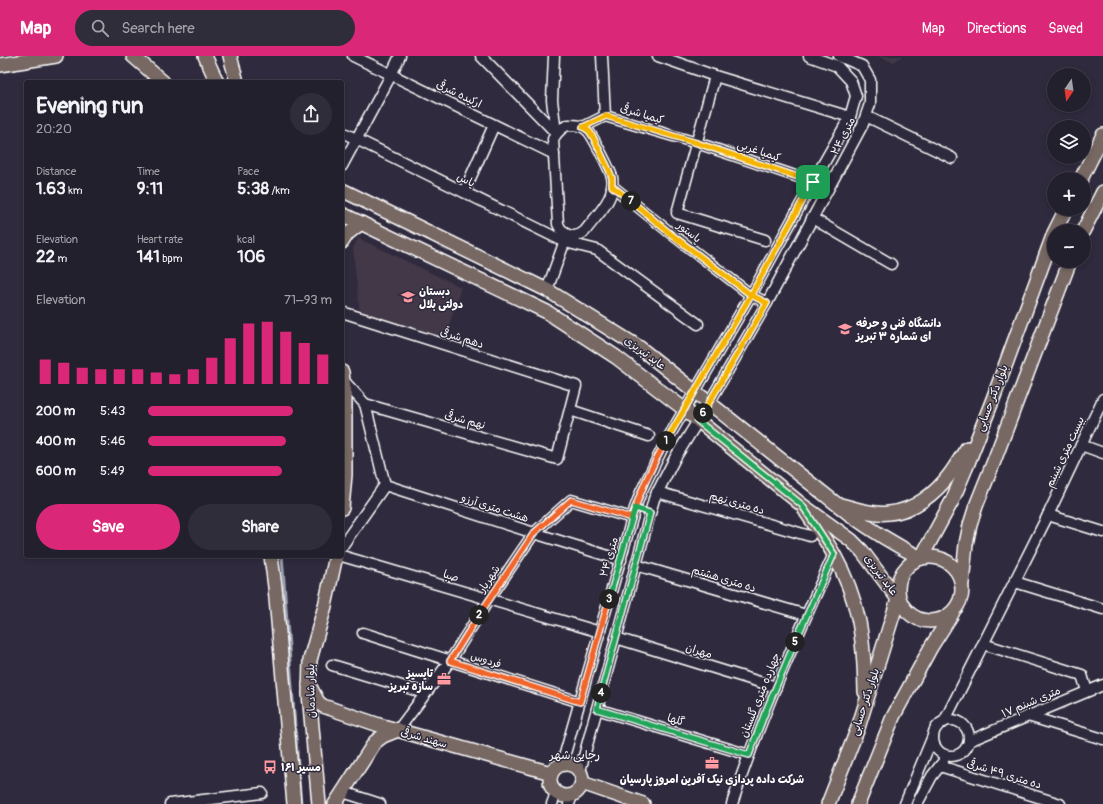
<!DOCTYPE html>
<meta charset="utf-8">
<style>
:root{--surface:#23202e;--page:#2f2d3a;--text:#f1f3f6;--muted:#a3a3aa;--line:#403e4a;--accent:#db2777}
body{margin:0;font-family:Pangolin,"Playpen Sans Arabic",sans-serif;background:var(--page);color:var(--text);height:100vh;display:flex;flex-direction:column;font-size:15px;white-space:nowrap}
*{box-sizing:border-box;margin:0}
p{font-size:13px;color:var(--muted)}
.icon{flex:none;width:22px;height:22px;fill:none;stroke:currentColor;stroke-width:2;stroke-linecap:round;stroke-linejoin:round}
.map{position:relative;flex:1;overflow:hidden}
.side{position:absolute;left:24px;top:24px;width:320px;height:478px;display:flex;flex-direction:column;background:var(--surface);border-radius:4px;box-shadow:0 2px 6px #0003,0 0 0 1px var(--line)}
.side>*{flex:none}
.needle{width:26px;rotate:193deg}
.buttons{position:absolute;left:1047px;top:12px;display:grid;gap:8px}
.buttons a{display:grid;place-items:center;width:44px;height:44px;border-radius:50%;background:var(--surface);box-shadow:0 2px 6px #0003,0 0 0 1px var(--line);font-size:20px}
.pin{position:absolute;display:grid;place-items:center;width:34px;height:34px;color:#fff;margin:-17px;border-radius:8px;box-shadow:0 2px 6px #0006}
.km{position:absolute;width:20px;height:20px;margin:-10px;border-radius:50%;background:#222;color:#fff;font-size:11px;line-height:20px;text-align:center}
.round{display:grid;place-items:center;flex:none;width:42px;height:42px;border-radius:21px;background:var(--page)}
.summary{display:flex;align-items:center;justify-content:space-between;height:68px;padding:0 12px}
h1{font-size:22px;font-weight:800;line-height:30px}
.stats{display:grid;grid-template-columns:repeat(3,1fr);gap:6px;height:68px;padding:4px 12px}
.stats div{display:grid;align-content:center}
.stats b{font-size:17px;font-weight:800}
.stats small{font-size:11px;font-weight:400}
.stats p{font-size:11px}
.chart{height:112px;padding:8px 12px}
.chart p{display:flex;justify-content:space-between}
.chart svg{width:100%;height:72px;margin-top:4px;stroke:var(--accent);stroke-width:6}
.cta{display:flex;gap:8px;margin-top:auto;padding:8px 12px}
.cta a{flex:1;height:46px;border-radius:24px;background:var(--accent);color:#fff;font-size:16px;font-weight:800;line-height:46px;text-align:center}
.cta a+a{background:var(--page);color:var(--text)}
ul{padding:0 12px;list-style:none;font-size:13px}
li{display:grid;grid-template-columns:64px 48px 1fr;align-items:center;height:30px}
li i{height:10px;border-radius:5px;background:var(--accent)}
header{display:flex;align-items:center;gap:24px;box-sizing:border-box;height:56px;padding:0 20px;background:var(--accent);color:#fff}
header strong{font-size:19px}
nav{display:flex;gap:22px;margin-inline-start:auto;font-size:14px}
.search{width:280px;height:36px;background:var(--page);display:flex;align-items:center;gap:10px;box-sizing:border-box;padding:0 14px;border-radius:22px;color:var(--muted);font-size:15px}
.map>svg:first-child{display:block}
</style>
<header>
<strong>Map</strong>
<div class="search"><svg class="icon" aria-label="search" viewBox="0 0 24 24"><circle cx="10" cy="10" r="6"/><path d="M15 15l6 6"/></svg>Search here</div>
<nav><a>Map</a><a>Directions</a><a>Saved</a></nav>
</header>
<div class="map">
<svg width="1103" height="748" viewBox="0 0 1103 748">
<rect width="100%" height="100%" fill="#2f2a3d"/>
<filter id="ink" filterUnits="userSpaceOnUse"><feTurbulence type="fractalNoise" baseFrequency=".025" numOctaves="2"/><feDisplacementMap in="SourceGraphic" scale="8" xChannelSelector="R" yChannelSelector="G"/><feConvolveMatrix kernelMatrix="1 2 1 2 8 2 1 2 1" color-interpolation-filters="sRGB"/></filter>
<g filter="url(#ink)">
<g fill="#423747">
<polygon points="877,0 904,0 893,6"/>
<polygon points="358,182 461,231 445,283 364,259 359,252 353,192"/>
</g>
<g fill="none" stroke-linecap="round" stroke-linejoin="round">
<g stroke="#9da2b2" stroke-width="3">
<polyline points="194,24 194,26"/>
<polyline points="282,500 301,748"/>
</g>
<g stroke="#fff" stroke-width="13">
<g id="minor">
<polyline points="353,0 554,98"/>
<polyline points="481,0 556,77"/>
<polyline points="554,0 552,44 556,77"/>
<polyline points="602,0 605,60"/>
<polyline points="658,0 715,20 850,61"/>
<polyline points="715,20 677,157 765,184"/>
<polyline points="866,60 952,102"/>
<path d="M568,69C576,69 583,69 588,75C593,80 610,114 612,121C613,126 612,132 611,137C608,149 593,164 585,175C575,184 563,180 558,168L553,83C557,76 561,72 568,69Z"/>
<polyline points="583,71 605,60 697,87 813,126"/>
<polyline points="342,76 565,186 597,194 698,268"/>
<polyline points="342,110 391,19 400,0"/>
<polyline points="612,130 673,179 751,239 767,247"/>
<polyline points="464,136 494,69"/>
<polyline points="812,162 891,208"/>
<polyline points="547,234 567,179"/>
<polyline points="342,256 576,330 557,403 365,348"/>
<polyline points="570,354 649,380"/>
<polyline points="1081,389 1103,397"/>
<polyline points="385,429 534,477 621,504"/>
<polyline points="657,436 810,480"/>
<polyline points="1048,459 1103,476"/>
<polyline points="342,490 385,429 365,348 343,324"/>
<polyline points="342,500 600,576"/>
<polyline points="636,509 806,559"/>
<polyline points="1015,526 1103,553"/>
<polyline points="363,577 580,646"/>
<polyline points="616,582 776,631"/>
<polyline points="983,588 1082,619 1087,635"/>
<polyline points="332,609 425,637"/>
<polyline points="597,653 749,699"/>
<polyline points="1028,660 1103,683"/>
<circle cx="951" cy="682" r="18"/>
<polyline points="944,666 1048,459 1103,343"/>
<polyline points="398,674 450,605 489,543 534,477 571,444 632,462"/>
<polyline points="969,685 1103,629"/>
<polyline points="562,708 635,452 641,436 664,389 751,239 813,126 850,61 856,40 851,25 837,10 809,0"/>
<polyline points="940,710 1060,748"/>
<polyline points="580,715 654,443 675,402 709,347 767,247 863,68 870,48 870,24 862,10 839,0"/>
<polyline points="343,736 380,748"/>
<polyline points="170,748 262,737"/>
<polyline points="552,748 556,737"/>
<polyline points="569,748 572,740"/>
<path d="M732,748C760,662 797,580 834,498"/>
<polyline points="905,748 933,680"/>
<polyline points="917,748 932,720 943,706"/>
</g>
</g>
<g stroke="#fff" stroke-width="16">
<g id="major">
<polyline points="133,0 163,26"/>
<polyline points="205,0 217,26"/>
<polyline points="230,0 237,26"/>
<polyline points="0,9 56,0"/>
<polyline points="1081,123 1103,79"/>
<path d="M342,134L547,234L640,292L848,457C871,474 895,489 921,502L952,445L966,412L993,343L1054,177"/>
<polyline points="342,158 547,256 616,301 684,353 802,449 851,484 862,495 898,543 858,672 828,748"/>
<polyline points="1055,175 1066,153"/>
<polyline points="1083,175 1103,136"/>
<polyline points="342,186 347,178 361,167"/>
<polyline points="342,316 345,342 345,419 342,452"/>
<path d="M841,449C856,453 874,459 889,457C914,455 936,437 950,418C956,410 961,401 967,392"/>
<path d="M805,454C814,469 825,482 833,497C860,545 864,583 865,636"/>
<polyline points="271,500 275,531 294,748"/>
<circle cx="930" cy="533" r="32"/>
<polyline points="962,527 966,488 970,469 976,450 994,405 1070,205"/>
<polyline points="309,629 318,646 323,650 379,669 551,717"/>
<circle cx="566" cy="724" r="16"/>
<polyline points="582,727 643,748"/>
<polyline points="319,748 309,638 310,604 325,550 336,500"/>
<polyline points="335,748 375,686 383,680 398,674"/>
<polyline points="858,748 893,661 931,591 952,558"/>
</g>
</g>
<use href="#minor" stroke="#2f2a3d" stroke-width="10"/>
<use href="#major" stroke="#776864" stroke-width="13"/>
</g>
</g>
<g fill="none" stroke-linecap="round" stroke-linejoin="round" filter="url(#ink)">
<g stroke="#fff" stroke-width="8">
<polyline id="split-1" points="666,385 751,239 813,126"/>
</g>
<g stroke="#fff" stroke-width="8">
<path id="split-2" d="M479,559L534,477L571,444L632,462C640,435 652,410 666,385"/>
</g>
<g stroke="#fff" stroke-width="8">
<polyline id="split-3" points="479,559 450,605 580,646 609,543"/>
</g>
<g stroke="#fff" stroke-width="8">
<polyline id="split-4" points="601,637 650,457 635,452 609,543"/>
</g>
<g stroke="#fff" stroke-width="8">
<polyline id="split-5" points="601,637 597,653 749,699 765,657 795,586"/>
</g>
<g stroke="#fff" stroke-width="8">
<polyline id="split-6" points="703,357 698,365 802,449 834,498 795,586"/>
</g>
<g stroke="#fff" stroke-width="8">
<polyline id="split-7" points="631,145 672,179 751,239 767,247 703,357"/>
</g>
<g stroke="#fff" stroke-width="8">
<polyline id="split-8" points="631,145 612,130 612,122 609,114 593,81 589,75 583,71 606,60 697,87 813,126"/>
</g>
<use href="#split-1" stroke="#f5b400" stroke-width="5"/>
<use href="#split-2" stroke="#f0652b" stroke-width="5"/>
<use href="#split-3" stroke="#f0652b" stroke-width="5"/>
<use href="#split-4" stroke="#22a559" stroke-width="5"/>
<use href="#split-5" stroke="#22a559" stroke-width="5"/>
<use href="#split-6" stroke="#22a559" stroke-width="5"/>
<use href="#split-7" stroke="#f5b400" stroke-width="5"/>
<use href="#split-8" stroke="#f5b400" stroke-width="5"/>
</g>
<defs>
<g id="school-bare" transform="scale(1.08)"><path d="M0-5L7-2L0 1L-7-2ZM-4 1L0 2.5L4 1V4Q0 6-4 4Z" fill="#ff9aa2" stroke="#2f2a3d" stroke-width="2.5" paint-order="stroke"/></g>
<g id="university-bare" transform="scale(1.08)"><path d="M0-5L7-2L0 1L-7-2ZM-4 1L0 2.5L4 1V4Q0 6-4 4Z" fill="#ff9aa2" stroke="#2f2a3d" stroke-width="2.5" paint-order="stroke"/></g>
<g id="office-bare" transform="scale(1.08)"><path d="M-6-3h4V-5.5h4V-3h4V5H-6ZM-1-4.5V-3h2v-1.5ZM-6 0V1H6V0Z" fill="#ff9aa2" stroke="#2f2a3d" stroke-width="2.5" paint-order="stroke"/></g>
<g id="bus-bare" transform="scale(1.08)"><path d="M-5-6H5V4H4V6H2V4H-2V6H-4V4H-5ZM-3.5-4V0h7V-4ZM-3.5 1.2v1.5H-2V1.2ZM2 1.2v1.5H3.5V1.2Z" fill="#ff9aa2" stroke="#2f2a3d" stroke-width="2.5" paint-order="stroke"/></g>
</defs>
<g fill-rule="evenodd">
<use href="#school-bare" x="408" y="241"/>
<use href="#university-bare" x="845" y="273"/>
<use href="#office-bare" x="444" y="623"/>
<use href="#office-bare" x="712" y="707"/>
<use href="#bus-bare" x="270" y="711"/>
</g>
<g text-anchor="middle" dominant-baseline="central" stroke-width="3" stroke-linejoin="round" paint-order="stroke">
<g font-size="11" fill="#fff" stroke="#2f2a3d">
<text transform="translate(459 38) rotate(26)">ارکیده شرقی</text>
<text transform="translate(642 58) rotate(17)">کیمیا شرقی</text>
<text transform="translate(843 80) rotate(-63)">۲۴ متری</text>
<text transform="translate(759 95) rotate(19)">کیمیا غربی</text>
<text transform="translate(466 124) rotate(26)">یاس</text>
<text transform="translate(689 176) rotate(38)">پاستور</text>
<text transform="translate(462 282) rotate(18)">دهم شرقی</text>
<text transform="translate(645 297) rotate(36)">عابد تبریزی</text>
<text transform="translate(992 342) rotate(-69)">بلوار دکتر حسابی</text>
<text transform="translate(465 364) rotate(16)">نهم شرقی</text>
<text transform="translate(1065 396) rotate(-65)">بیست متری شبنم</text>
<text transform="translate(737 447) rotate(16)">ده متری نهم</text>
<text transform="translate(495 452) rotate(18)">هشت متری آرزو</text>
<text transform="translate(609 501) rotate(-74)">۲۴ متری</text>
<text transform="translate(881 519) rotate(53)">عابد تبریزی</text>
<text transform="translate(451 520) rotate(17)">صبا</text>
<text transform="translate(489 523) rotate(-56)">شهریار</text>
<text transform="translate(724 523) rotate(17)">ده متری هشتم</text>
<text transform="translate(699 595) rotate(17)">مهران</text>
<text transform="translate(486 604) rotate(18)">فردوس</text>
<text transform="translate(311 635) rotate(-91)">بلوار شادمان</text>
<text transform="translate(760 639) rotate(-68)">چهارده متری گلستان</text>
<text transform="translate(865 646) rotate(-72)">بلوار دکتر حسابی</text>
<text transform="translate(1031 646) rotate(-23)">۱۷ متری شبنم</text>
<text transform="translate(676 664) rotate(17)">گلها</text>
<text transform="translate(424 682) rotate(16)">سهند شرقی</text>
<text transform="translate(1004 718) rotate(17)">ده متری ۴۹ شرقی</text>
</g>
<g font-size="11" font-weight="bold" fill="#fff" stroke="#2f2a3d" text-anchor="start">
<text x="419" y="235">دبستان<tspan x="419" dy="13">دولتی بلال</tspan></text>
<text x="856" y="267">دانشگاه فنی و حرفه<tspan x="856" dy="13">ای شماره ۳ تبریز</tspan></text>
<text x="433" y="617" text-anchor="end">تایسیز<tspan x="433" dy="13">سازه تبریز</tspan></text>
<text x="281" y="711">مسیر ۱۶۱</text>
<text x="712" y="723" text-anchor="middle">شرکت داده پردازی نیک آفرین امروز پارسیان</text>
</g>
<g font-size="12" fill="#fff" stroke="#2f2a3d">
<text x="575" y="699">رجایی شهر</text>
</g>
</g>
</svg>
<div class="buttons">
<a><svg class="needle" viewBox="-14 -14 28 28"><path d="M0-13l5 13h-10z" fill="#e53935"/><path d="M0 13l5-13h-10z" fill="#a3a3aa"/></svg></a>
<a><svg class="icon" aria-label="layers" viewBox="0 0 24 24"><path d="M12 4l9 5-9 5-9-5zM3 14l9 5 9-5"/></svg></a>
<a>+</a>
<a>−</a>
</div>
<div class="pin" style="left:813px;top:126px;background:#1e9e55"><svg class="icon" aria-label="arrive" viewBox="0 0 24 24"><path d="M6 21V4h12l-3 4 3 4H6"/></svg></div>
<b class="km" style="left:666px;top:385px">1</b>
<b class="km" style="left:479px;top:559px">2</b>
<b class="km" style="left:609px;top:543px">3</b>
<b class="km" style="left:601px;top:637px">4</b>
<b class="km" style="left:795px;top:586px">5</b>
<b class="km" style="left:703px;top:357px">6</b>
<b class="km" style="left:631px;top:145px">7</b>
<section class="side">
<div class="summary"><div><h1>Evening run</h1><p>20:20</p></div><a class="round"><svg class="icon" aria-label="share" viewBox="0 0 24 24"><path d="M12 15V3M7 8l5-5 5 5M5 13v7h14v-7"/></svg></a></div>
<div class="stats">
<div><p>Distance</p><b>1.63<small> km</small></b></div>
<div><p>Time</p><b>9:11</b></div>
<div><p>Pace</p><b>5:38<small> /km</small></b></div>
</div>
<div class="stats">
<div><p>Elevation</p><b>22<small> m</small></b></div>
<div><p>Heart rate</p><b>141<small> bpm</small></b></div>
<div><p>kcal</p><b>106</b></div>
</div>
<div class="chart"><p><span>Elevation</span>71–93 m</p>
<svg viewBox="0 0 160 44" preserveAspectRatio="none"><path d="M5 44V29M15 44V31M25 44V34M35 44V35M45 44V35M55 44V35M65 44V37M75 44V38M85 44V35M95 44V28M105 44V16M115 44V7M125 44V6M135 44V12M145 44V19M155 44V26"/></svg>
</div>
<ul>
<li><b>200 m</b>5:43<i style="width:79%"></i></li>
<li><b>400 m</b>5:46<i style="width:75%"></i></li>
<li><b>600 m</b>5:49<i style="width:73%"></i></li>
</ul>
<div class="cta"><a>Save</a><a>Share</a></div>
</section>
</div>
